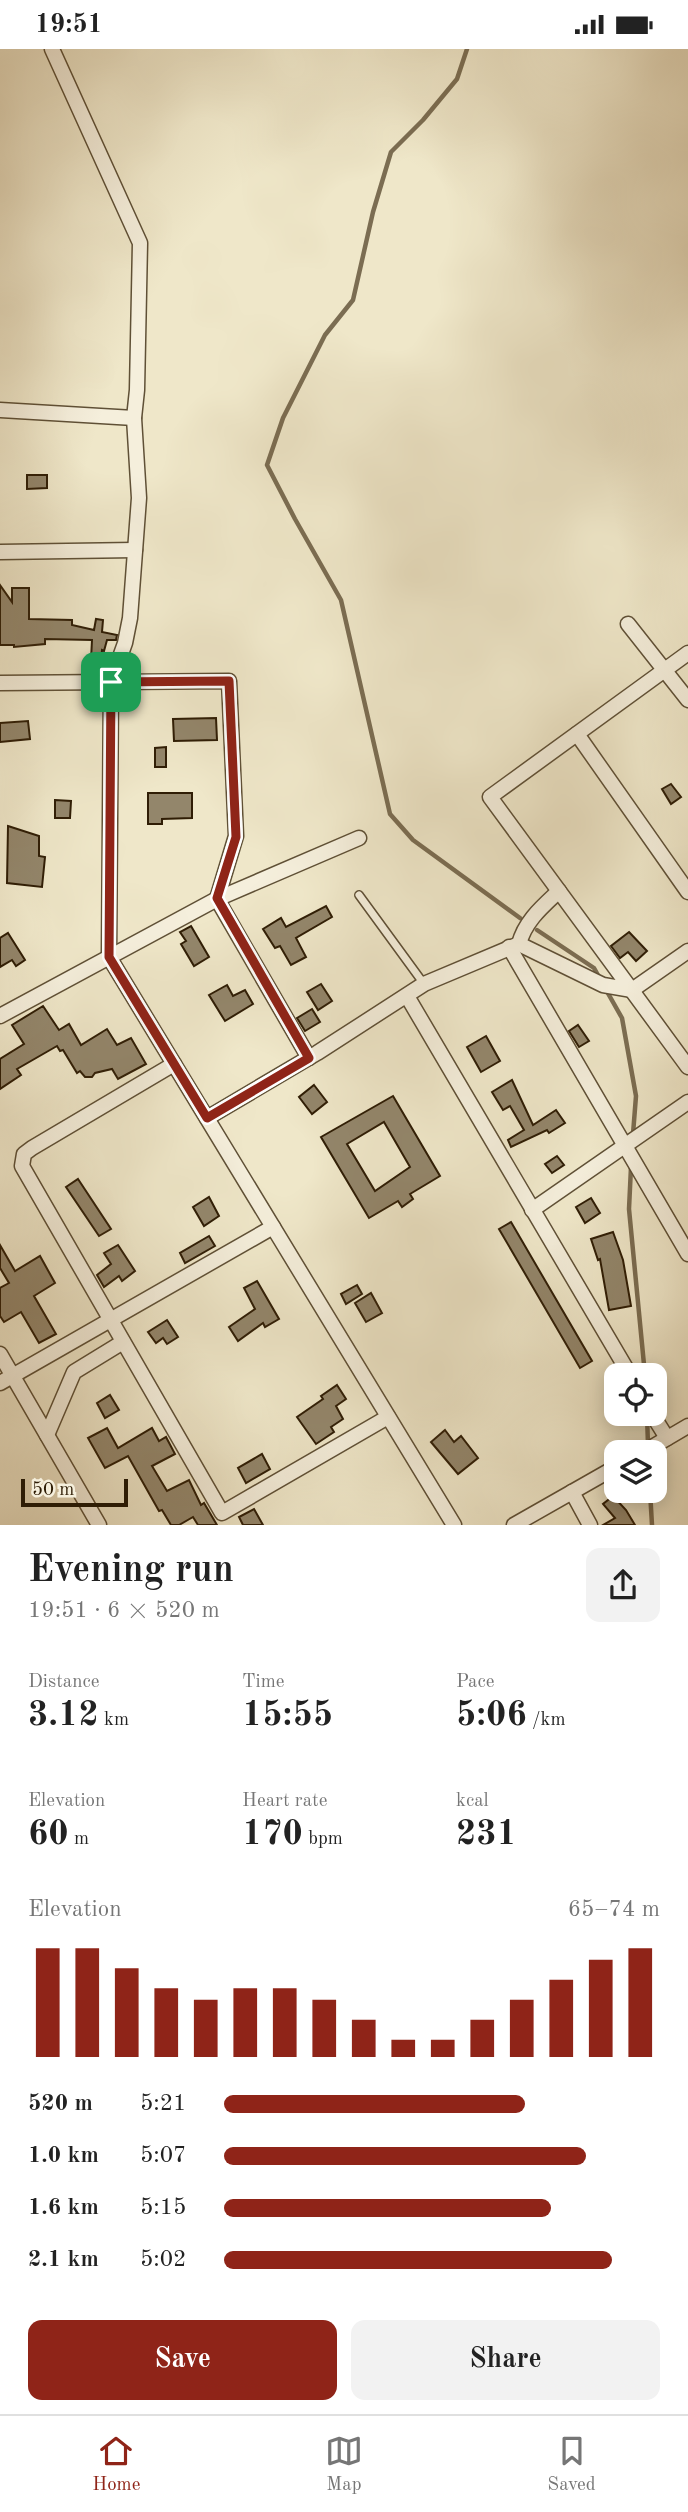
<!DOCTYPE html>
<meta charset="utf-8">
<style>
:root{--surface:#fff;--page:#f2f2f2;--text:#222;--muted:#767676;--line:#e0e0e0;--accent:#8f2418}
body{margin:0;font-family:"Old Standard TT",serif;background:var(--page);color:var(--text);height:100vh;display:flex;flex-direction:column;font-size:26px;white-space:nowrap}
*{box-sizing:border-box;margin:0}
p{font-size:23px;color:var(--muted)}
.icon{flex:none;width:38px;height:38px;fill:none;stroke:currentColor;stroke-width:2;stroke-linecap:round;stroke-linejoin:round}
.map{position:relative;height:1476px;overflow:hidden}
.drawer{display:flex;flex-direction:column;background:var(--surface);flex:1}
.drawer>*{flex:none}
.fabs{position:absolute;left:604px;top:1314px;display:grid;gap:14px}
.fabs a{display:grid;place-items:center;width:63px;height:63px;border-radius:14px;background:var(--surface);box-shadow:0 4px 18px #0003;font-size:35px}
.scale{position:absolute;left:21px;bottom:18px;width:107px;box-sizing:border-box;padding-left:7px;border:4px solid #2f1d05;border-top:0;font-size:19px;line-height:24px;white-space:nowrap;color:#2f1d05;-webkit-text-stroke:5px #f5efdc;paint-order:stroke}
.pin{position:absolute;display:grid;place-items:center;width:60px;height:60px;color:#fff;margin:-30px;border-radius:14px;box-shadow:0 4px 10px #0006}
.round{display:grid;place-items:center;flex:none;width:74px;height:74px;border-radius:14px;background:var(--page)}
.overview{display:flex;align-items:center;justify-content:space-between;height:119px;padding:0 28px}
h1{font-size:38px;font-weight:800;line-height:52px}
.metrics{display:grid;grid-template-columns:repeat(3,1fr);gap:10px;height:119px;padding:7px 28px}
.metrics div{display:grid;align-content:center}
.metrics b{font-size:35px;font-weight:800}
.metrics small{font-size:19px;font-weight:400}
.metrics p{font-size:19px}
.chart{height:196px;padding:14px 28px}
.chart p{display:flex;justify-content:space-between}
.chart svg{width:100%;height:126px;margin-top:7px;stroke:var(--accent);stroke-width:6}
.action{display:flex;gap:14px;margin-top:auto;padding:14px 28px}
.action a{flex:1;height:80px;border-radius:14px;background:var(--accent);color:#fff;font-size:28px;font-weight:800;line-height:80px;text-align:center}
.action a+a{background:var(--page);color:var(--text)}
ul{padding:0 28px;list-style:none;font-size:23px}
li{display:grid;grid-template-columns:112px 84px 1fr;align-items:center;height:52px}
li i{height:18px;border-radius:9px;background:var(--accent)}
.status{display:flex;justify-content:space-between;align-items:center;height:49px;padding:0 35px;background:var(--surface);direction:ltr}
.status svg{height:19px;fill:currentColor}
.dock{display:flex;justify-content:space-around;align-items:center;height:98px;border-top:2px solid var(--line);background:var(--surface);font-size:19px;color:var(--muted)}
.dock a{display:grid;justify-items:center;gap:4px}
.dock .selected{color:var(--accent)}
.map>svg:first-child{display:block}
</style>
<div class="status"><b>19:51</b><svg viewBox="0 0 49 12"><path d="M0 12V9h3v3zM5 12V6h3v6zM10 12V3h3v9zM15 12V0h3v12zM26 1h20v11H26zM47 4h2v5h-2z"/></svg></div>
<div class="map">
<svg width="688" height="1476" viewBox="0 0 688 1476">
<rect width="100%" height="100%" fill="#efe7c9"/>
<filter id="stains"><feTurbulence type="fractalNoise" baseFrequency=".00286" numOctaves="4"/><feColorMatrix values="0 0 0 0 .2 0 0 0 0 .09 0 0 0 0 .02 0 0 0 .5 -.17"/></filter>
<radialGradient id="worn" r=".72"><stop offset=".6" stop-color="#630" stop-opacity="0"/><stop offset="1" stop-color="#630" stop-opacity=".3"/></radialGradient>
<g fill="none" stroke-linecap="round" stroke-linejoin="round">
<g stroke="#7b6d52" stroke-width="4.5">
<polyline points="467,0 457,30 423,71 391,103 373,163 353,251 325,286 283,369 267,416 295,470 341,551 390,765 413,791 520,869"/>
<polyline points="537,881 594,919 599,928"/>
<polyline points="605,939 622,969 636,1047 633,1085"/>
<polyline points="631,1118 629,1160 645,1326"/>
<polyline points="647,1366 648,1396"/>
<polyline points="650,1442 652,1476"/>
</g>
</g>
<g fill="#93866b" stroke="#2f1d05" stroke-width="2" fill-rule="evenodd">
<polygon points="27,426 47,426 47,439 27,440"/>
<polygon points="0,536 12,553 12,539 29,539 29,570 72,571 72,576 94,581 96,570 103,571 102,583 117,586 116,591 107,591 104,602 102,601 101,611 91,611 92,591 45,590 45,595 14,598 14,596 0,596"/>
<polygon points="216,669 217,691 174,692 173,670"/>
<polygon points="28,672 30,690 0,693 0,674"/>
<polygon points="166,698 166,718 155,718 155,699"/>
<polygon points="671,735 681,748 671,755 662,740"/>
<polygon points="148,744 192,744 192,769 162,770 162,775 148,775"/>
<polygon points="55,751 71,752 70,769 55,769"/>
<polygon points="8,777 39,787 39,807 45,808 42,838 7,834"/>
<polygon points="326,857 332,868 296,889 306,908 291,916 280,897 275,899 263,880 281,869 286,878"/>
<polygon points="191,877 209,908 194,917 181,895 186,892 180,883"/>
<polygon points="629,883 647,902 636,912 628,903 620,909 611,897"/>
<polygon points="8,884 25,911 16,917 12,911 0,918 0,889"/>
<polygon points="321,935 332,952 318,961 307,943"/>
<polygon points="227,936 233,947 245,941 253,955 225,972 209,946"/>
<polygon points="43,957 59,981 69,975 81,996 107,980 117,996 131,989 146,1015 118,1030 112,1020 95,1024 92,1028 85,1028 80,1022 77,1024 63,1001 60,1002 57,997 17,1020 21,1026 0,1040 0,1010 24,995 12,976"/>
<polygon points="312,960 320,973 305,982 297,969"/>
<polygon points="578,976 589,992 579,998 569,982"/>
<polygon points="486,987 500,1012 481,1023 467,998"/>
<polygon points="512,1031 533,1076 556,1061 565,1074 549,1084 547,1081 511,1098 508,1091 524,1081 510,1057 503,1061 492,1043"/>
<polygon points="314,1036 327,1053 312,1065 299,1048"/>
<path d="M393,1047L440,1127L410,1145L413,1150L402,1158L398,1152L369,1169L321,1088ZM384,1073L410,1118L375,1142L347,1095Z"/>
<polygon points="557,1107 564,1116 552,1124 545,1115"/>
<polygon points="78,1130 111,1180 99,1187 66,1138"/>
<polygon points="209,1148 219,1167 204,1177 193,1158"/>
<polygon points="591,1149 600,1164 585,1174 576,1158"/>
<polygon points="511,1173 592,1312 580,1319 499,1180"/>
<polygon points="613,1183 623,1211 631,1257 609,1261 600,1210 598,1211 591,1190"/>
<polygon points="209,1187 215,1197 185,1214 180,1204"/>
<polygon points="0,1196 15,1222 40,1207 55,1234 34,1247 56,1285 39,1294 21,1263 4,1273 0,1267 0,1239 9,1234 0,1219"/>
<polygon points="118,1196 135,1222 122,1232 119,1227 104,1238 97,1226 111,1215 104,1204"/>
<polygon points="257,1232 279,1270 265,1278 263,1274 238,1292 229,1278 255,1260 244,1239"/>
<polygon points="357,1236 362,1245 346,1255 341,1245"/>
<polygon points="371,1244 382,1264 366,1273 355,1254"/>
<polygon points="167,1271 178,1288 167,1295 163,1289 156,1294 148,1283"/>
<polygon points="337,1336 346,1350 336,1357 343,1370 331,1378 334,1383 316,1395 297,1368 323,1350 321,1347"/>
<polygon points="110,1346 119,1361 105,1369 97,1354"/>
<polygon points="107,1379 118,1399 152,1379 159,1392 166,1388 175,1405 152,1417 167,1442 189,1431 201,1456 204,1454 217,1476 198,1476 193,1468 179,1476 171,1476 162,1461 159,1462 128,1407 105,1419 88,1389"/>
<polygon points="445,1381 454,1393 461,1387 478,1409 458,1425 431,1393"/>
<polygon points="262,1405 270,1420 246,1434 238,1419"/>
<polygon points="613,1447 626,1461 635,1476 603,1476 615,1469 603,1455"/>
<polygon points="254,1460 263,1476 243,1476 239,1468"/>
</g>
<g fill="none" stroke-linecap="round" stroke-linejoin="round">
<g stroke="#5f5036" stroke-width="10">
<polyline id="service" points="359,846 424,935"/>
</g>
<g stroke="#5f5036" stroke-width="17">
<g id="minor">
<polyline points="52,0 140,194 137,341 134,369 139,449 130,569 125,594 111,633 109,908 454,1476"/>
<polyline points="0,361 134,369"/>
<polyline points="0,503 135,501"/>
<polyline points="628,575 688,651"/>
<polyline points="688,604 490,748 688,1018"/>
<polyline points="0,634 229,632 236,787 217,850 309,1009"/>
<polyline points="577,685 688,843"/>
<path d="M519,895C525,872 542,858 559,842"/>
<polyline points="509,898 688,1205"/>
<polyline points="407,947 630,1326"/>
<polyline points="0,967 217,850 359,789"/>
<polyline points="174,1015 32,1099 24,1105 22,1117 222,1464 388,1368"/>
<polyline points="207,1069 317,1004 424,935 519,895 603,936 632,941 688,902"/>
<polyline points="532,1161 688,1053"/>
<polyline points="0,1305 99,1476"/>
<polyline points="0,1334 273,1178"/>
<polyline points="652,1365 667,1389"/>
<polyline points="47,1386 74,1323 123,1293"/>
<polyline points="642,1404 688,1377"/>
<polyline points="572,1443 590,1476"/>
<polyline points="514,1476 616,1418"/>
</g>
</g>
<use href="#service" stroke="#f5efdc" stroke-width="7"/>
<use href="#minor" stroke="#f5efdc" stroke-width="14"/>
</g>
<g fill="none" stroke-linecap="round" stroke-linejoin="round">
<g stroke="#fff" stroke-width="14">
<polygon id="route" points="229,632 236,788 217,849 309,1009 207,1069 109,908 111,633"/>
</g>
<use href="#route" stroke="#8f2418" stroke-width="9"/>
</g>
<rect width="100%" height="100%" filter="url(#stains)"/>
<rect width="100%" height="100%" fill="url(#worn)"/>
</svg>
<div class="fabs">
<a><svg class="icon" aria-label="locate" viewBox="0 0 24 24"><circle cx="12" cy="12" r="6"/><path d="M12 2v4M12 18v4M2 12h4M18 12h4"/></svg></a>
<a><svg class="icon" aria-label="layers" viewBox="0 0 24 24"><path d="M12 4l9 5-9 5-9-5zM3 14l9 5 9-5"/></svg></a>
</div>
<div class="scale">50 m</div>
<div class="pin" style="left:111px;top:633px;background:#1e9e55"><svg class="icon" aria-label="arrive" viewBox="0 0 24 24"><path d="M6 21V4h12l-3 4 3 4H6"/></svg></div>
</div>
<section class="drawer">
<div class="overview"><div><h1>Evening run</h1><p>19:51 · 6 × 520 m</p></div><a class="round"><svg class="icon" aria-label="share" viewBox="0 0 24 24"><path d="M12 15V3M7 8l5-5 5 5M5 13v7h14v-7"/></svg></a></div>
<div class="metrics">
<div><p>Distance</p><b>3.12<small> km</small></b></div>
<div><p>Time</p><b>15:55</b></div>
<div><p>Pace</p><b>5:06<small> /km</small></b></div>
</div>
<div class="metrics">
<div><p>Elevation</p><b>60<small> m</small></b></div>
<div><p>Heart rate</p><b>170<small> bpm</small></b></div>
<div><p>kcal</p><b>231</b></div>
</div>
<div class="chart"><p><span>Elevation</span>65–74 m</p>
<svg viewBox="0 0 160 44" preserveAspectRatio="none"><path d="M5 44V6M15 44V6M25 44V13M35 44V20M45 44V24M55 44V20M65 44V20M75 44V24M85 44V31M95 44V38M105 44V38M115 44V31M125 44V24M135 44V17M145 44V10M155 44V6"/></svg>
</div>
<ul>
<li><b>520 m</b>5:21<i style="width:69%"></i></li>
<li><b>1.0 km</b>5:07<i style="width:83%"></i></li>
<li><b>1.6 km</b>5:15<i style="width:75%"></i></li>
<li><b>2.1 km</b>5:02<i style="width:89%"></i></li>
</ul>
<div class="action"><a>Save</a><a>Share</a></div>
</section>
<nav class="dock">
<a class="selected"><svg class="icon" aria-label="home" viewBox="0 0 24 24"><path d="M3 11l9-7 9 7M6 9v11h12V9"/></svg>Home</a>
<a><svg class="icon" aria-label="map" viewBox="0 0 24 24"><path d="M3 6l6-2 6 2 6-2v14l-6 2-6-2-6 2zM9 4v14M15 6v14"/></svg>Map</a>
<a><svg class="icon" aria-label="saved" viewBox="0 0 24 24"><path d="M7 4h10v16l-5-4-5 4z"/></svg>Saved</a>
</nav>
